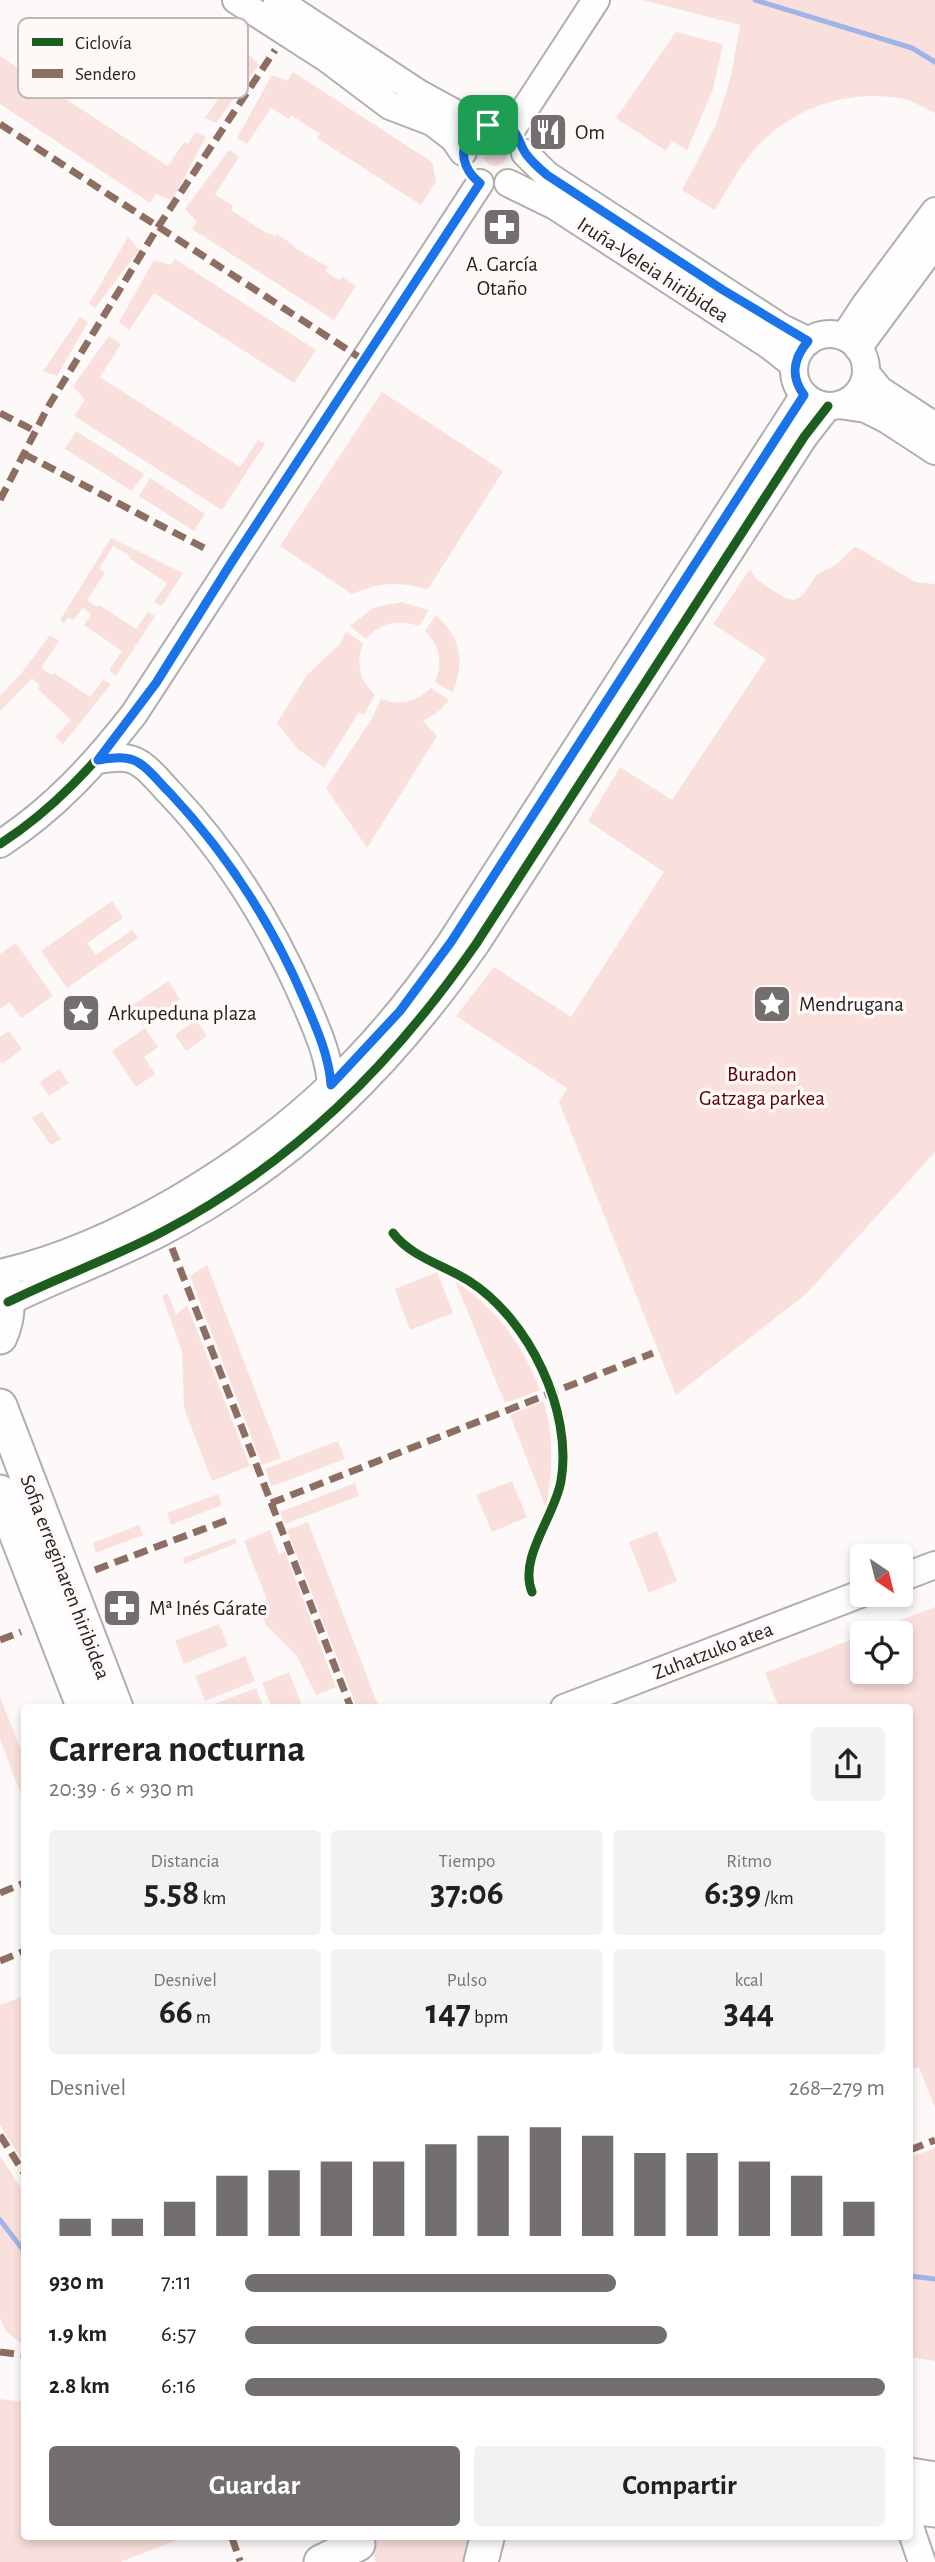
<!DOCTYPE html>
<html lang="es">
<meta charset="utf-8">
<style>
:root{--surface:#fff;--page:#f2f2f2;--text:#202124;--muted:#757577;--accent:#726f6e}
body{margin:0;font-family:"Alegreya Sans",sans-serif;background:var(--page);color:var(--text);height:100vh;display:flex;flex-direction:column;font-size:26px;white-space:nowrap}
*{box-sizing:border-box;margin:0}
p{font-size:23px;color:var(--muted)}
.icon{flex:none;width:38px;height:38px;fill:none;stroke:currentColor;stroke-width:2;stroke-linecap:round;stroke-linejoin:round}
.map{position:relative;flex:1;overflow:hidden}
.panel{position:absolute;left:21px;top:1704px;width:892px;height:836px;display:flex;flex-direction:column;background:var(--surface);border-radius:7px;box-shadow:0 4px 10px #0003}
.panel>*{flex:none}
.needle{width:46px;rotate:145deg}
.controls{position:absolute;left:850px;top:1544px;display:grid;gap:14px}
.controls a{display:grid;place-items:center;width:63px;height:63px;border-radius:7px;background:var(--surface);box-shadow:0 4px 10px #0003;font-size:35px}
.pin{position:absolute;display:grid;place-items:center;width:60px;height:60px;color:#fff;margin:-30px;border-radius:14px;box-shadow:0 4px 10px #0006}
.round{display:grid;place-items:center;flex:none;width:74px;height:74px;border-radius:7px;background:var(--page)}
.headline{display:flex;align-items:center;justify-content:space-between;height:119px;padding:0 28px}
h1{font-size:38px;font-weight:700;line-height:52px}
.figures{display:grid;grid-template-columns:repeat(3,1fr);gap:10px;height:119px;padding:7px 28px}
.figures div{display:grid;align-content:center;border-radius:7px;background:var(--page);text-align:center}
.figures b{font-size:35px;font-weight:700}
.figures small{font-size:19px;font-weight:400}
.figures p{font-size:19px}
.chart{height:196px;padding:14px 28px}
.chart p{display:flex;justify-content:space-between}
.chart svg{width:100%;height:126px;margin-top:7px;stroke:var(--accent);stroke-width:6}
.cta{display:flex;gap:14px;margin-top:auto;padding:14px 28px}
.cta a{flex:1;height:80px;border-radius:7px;background:var(--accent);color:#fff;font-size:28px;font-weight:700;line-height:80px;text-align:center}
.cta a+a{background:var(--page);color:var(--text)}
ul{padding:0 28px;list-style:none;font-size:23px}
li{display:grid;grid-template-columns:112px 84px 1fr;align-items:center;height:52px}
li i{height:18px;border-radius:9px;background:var(--accent)}
.map>svg:first-child{display:block}
</style>
<div class="map">
<svg width="935" height="2562" viewBox="0 0 935 2562">
<rect width="100%" height="100%" fill="#fcf9f8"/>
<g fill="#fae0dc">
<path d="M642,0H935V113C924,108 912,100 900,98C846,89 789,109 753,151C739,168 727,190 715,210L682,190L716,125L731,76L740,25Z"/>
<polygon points="676,32 723,44 713,89 687,150 672,141 666,151 616,118"/>
<polygon points="248,54 259,65 216,123 205,118"/>
<polygon points="0,56 168,166 184,142 188,144 196,132 206,137 172,200 156,194 150,203 0,104"/>
<polygon points="293,72 432,162 436,181 421,205 317,138 320,134 291,115 289,119 271,108 247,144 237,138 272,75 287,81"/>
<circle cx="495" cy="154" r="12"/>
<polygon points="229,150 239,157 215,195 233,206 231,210 268,234 270,233 275,236 277,234 295,246 295,248 328,267 325,271 339,280 342,277 356,286 334,320 192,229 197,222 185,209"/>
<polygon points="128,237 139,250 95,308 89,304"/>
<polygon points="175,259 316,350 294,383 154,293 129,330 119,322 154,260 171,265"/>
<polygon points="80,317 88,322 57,376 43,371"/>
<polygon points="109,336 121,344 100,377 240,467 258,440 265,444 222,510 74,416 85,400 73,386"/>
<path d="M382,392L503,471L428,589C396,582 383,581 352,594L280,546Z"/>
<polygon points="76,431 144,474 132,491 65,449"/>
<polygon points="150,478 205,514 194,531 139,496"/>
<polygon points="111,538 183,573 162,606 154,602 167,583 129,558 130,556 113,546 99,569 105,573 87,600 97,607 99,605 136,629 148,612 155,616 116,676 109,670 122,651 84,625 91,614 83,608 73,620 68,617 64,623 60,620"/>
<polygon points="854,547 860,549 915,582 935,584 935,1152 806,1294 676,1395 559,1102 567,1088 456,1016 494,967 571,1017 664,872 588,821 620,767 672,800 766,659 713,624 750,569 757,580 785,598 794,600 803,595 817,574 836,565"/>
<path d="M401,602L429,610L419,626C398,619 381,622 366,639L350,626L373,608Z"/>
<path d="M436,615C461,639 465,660 453,693L435,682C443,662 440,646 425,631Z"/>
<path d="M346,632L363,643C356,664 359,680 375,695L364,715L359,712L324,768L298,749L277,723L307,675L340,644Z"/>
<polygon points="50,635 59,641 41,668 52,675 54,673 90,697 103,680 111,684 63,744 55,737 71,720 38,689 40,686 32,678 0,711 0,696 20,675"/>
<path d="M431,688L449,700L439,711L423,721L437,736L367,848L326,788L371,720L381,699C400,706 416,702 431,688Z"/>
<polygon points="112,901 123,918 87,943 96,955 132,930 138,938 67,988 41,951"/>
<polygon points="16,943 53,996 21,1018 10,1002 0,1009 0,954"/>
<polygon points="168,981 180,999 142,1025 130,1007"/>
<polygon points="196,1020 207,1036 186,1051 175,1035"/>
<polygon points="145,1028 158,1047 144,1057 155,1074 136,1087 112,1051"/>
<polygon points="9,1031 22,1049 2,1064 0,1061 0,1037"/>
<polygon points="59,1069 69,1083 49,1096 40,1082"/>
<polygon points="42,1112 61,1139 51,1145 32,1118"/>
<polygon points="207,1265 281,1458 262,1465 190,1276"/>
<polygon points="437,1272 453,1313 410,1330 395,1289"/>
<path d="M455,1281C496,1309 523,1344 540,1390L505,1403Z"/>
<polygon points="168,1293 176,1315 187,1305 250,1466 212,1481 184,1408 182,1351 162,1296"/>
<path d="M543,1401C555,1437 552,1471 546,1508L510,1415Z"/>
<polygon points="338,1441 345,1459 272,1486 265,1469"/>
<polygon points="512,1481 527,1517 492,1532 476,1495"/>
<polygon points="355,1483 359,1496 285,1524 280,1512"/>
<polygon points="218,1494 222,1505 171,1525 167,1513"/>
<polygon points="308,1522 379,1708 357,1708 287,1530"/>
<polygon points="139,1525 143,1535 96,1553 93,1543"/>
<polygon points="270,1530 279,1554 285,1552 336,1687 316,1695 297,1656 266,1625 259,1603 267,1600 244,1541"/>
<polygon points="657,1531 677,1581 649,1593 629,1542"/>
<polygon points="235,1538 237,1543 185,1564 183,1558"/>
<polygon points="935,1607 935,2108 919,2067 910,2069 910,1708 779,1708 765,1673 863,1635 863,1671 901,1671 901,1633 868,1633"/>
<polygon points="219,1624 228,1646 184,1664 175,1641"/>
<polygon points="245,1656 255,1681 205,1701 195,1676"/>
<polygon points="289,1672 303,1708 272,1708 262,1683"/>
<polygon points="256,1688 263,1706 258,1708 204,1708"/>
<polygon points="0,1697 24,1757 24,1802 0,1739"/>
<polygon points="24,1996 24,2163 0,2125 0,2005"/>
<polygon points="935,2148 935,2361 910,2357 910,2157"/>
<polygon points="0,2156 24,2193 24,2346 5,2330 0,2317"/>
<polygon points="0,2399 24,2402 24,2538 182,2538 120,2562 0,2562"/>
<polygon points="371,2538 473,2538 468,2562 376,2562 370,2546"/>
</g>
<g fill="none" stroke-linecap="round" stroke-linejoin="round">
<g stroke="#9fb4e9" stroke-width="5">
<polyline points="755,0 912,48 935,62"/>
<polyline points="0,2220 24,2251"/>
<polyline points="910,2276 935,2279"/>
</g>
<g stroke="#b1afae" stroke-width="30">
<g id="minor">
<polyline points="236,0 329,60 390,106 432,122 454,139 463,152"/>
<polyline points="277,0 420,94 464,118 488,125"/>
<polyline points="512,129 596,0"/>
<polyline points="525,153 547,175 782,328 809,341"/>
<polyline points="508,183 555,206 770,346 794,365"/>
<circle cx="830" cy="370" r="36"/>
<polyline points="844,337 865,305 935,211"/>
<polyline points="858,348 935,244"/>
<polyline points="866,373 880,390 935,426"/>
<polyline points="839,405 866,409 886,419 935,451"/>
<path d="M98,760C111,758 127,755 139,763C151,770 161,784 170,793C229,855 272,926 306,1004C317,1030 329,1056 331,1085"/>
<path d="M0,844C54,809 95,764 134,714L480,183"/>
<path d="M0,1273C116,1246 245,1167 331,1085C376,1043 416,993 451,942L804,395"/>
<path d="M8,1302C59,1277 112,1258 162,1232C295,1162 391,1066 476,944L804,437L828,406"/>
<polyline points="901,1578 935,1565"/>
<polyline points="564,1708 863,1593"/>
<polyline points="910,2527 922,2562"/>
</g>
</g>
<g stroke="#b1afae" stroke-width="37">
<g id="major">
<path d="M0,1277C10,1298 9,1316 0,1337"/>
<polyline points="0,1406 116,1708"/>
<polyline points="0,1492 84,1708"/>
<polyline points="910,2475 935,2479"/>
<polyline points="910,2507 935,2510"/>
<polyline points="321,2562 358,2544"/>
<polyline points="481,2562 487,2538"/>
</g>
</g>
<use href="#minor" stroke="#fffefe" stroke-width="26"/>
<use href="#major" stroke="#fffefe" stroke-width="33"/>
<g stroke="#8d6e63" stroke-width="7" stroke-dasharray="14 7" stroke-linecap="butt">
<polyline points="0,124 365,361"/>
<polyline points="0,413 35,431"/>
<polyline points="24,454 204,548"/>
<polyline points="0,500 48,407 158,227 275,50"/>
<polyline points="172,1248 351,1708"/>
<polyline points="271,1503 653,1353"/>
<polyline points="95,1570 230,1519"/>
<polyline points="0,1640 21,1632"/>
<polyline points="0,1893 24,1883"/>
<polyline points="0,1961 24,1951"/>
<polyline points="0,2135 24,2173"/>
<polyline points="910,2150 935,2140"/>
<polyline points="0,2352 24,2355"/>
<polyline points="232,2538 240,2561"/>
</g>
<g stroke="#fef8f6" stroke-width="13">
<g id="cycleway">
<path d="M0,844C54,809 95,764 134,714L480,183"/>
<path d="M393,1233C411,1257 444,1265 469,1281C529,1319 573,1411 561,1481C555,1516 518,1558 532,1592"/>
<path d="M8,1302C59,1277 112,1258 162,1232C295,1162 391,1066 476,944L804,437L828,406"/>
</g>
</g>
<use href="#cycleway" stroke="#1b5e20" stroke-width="9"/>
</g>
<g fill="none" stroke-linecap="round" stroke-linejoin="round">
<g stroke="#fff" stroke-width="14">
<path id="route" d="M496,124C522,129 515,138 526,154C532,162 540,169 547,175L723,290L808,341C793,359 790,376 804,395L451,942L400,1011L331,1085C329,1055 316,1027 304,999C271,922 227,854 170,793C160,784 151,770 139,763C127,755 111,758 98,760L156,683L233,560L480,183C453,162 460,128 496,124Z"/>
</g>
<use href="#route" stroke="#1a73e8" stroke-width="9"/>
</g>
<defs>
<g id="restaurant-square" transform="scale(2.0125)"><rect x="-9" y="-9" width="18" height="18" rx="4" fill="#726f6e" stroke="#fef8f6"/><path d="M-5-6h1v4h1v-4h1v4h1v-4h1v5L-1.5 .5V6h-2V.5L-5-1ZM5-6V6H3V1.5H1.5Q1.5-4 5-6Z" fill="#fff"/></g>
<g id="pharmacy-square" transform="scale(2.0125)"><rect x="-9" y="-9" width="18" height="18" rx="4" fill="#726f6e" stroke="#fef8f6"/><path d="M-2-6h4v4h4v4h-4v4h-4v-4h-4v-4h4Z" fill="#fff"/></g>
<g id="sight-square" transform="scale(2.0125)"><rect x="-9" y="-9" width="18" height="18" rx="4" fill="#726f6e" stroke="#fef8f6"/><path d="M0-6L1.8-2.2L6-1.7L2.9 1.2L3.7 5.4L0 3.3L-3.7 5.4L-2.9 1.2L-6-1.7L-1.8-2.2Z" fill="#fff"/></g>
</defs>
<g fill-rule="evenodd">
<use href="#restaurant-square" x="548" y="132"/>
<use href="#pharmacy-square" x="502" y="227"/>
<use href="#sight-square" x="772" y="1004"/>
<use href="#sight-square" x="81" y="1013"/>
<use href="#pharmacy-square" x="122" y="1608"/>
</g>
<g text-anchor="middle" dominant-baseline="central" stroke-width="7" stroke-linejoin="round" paint-order="stroke">
<g font-size="21" fill="#272423" stroke="#fef8f6" text-anchor="start">
<text x="575" y="132">Om</text>
<text x="502" y="264" text-anchor="middle">A. García<tspan x="502" dy="24">Otaño</tspan></text>
<text x="799" y="1004">Mendrugana</text>
<text x="108" y="1013">Arkupeduna plaza</text>
<text x="149" y="1608">Mª Inés Gárate</text>
</g>
<g font-size="21" fill="#272423" stroke="#fef8f6">
<text transform="translate(653 270) rotate(33)">Iruña-Veleia hiribidea</text>
<text transform="translate(65 1577) rotate(69)">Sofia erreginaren hiribidea</text>
<text transform="translate(713 1651) rotate(-21)">Zuhatzuko atea</text>
</g>
<g font-size="21" fill="#590001" stroke="#fef8f6">
<text x="762" y="1074">Buradon<tspan x="762" dy="24">Gatzaga parkea</tspan></text>
</g>
</g>
<rect x="18" y="18" width="230" height="80" rx="10" fill="#fef8f6" stroke="#beb8b7" stroke-width="2"/>
<rect x="32" y="38" width="31" height="8" fill="#1b5e20"/>
<rect x="32" y="69" width="31" height="9" fill="#8d6e63"/>
<g font-size="19" fill="#272423">
<text x="75" y="49">Ciclovía</text>
<text x="75" y="80">Sendero</text>
</g>
</svg>
<div class="controls">
<a><svg class="needle" viewBox="-14 -14 28 28"><path d="M0-13l5 13h-10z" fill="#e53935"/><path d="M0 13l5-13h-10z" fill="#757577"/></svg></a>
<a><svg class="icon" aria-label="locate" viewBox="0 0 24 24"><circle cx="12" cy="12" r="6"/><path d="M12 2v4M12 18v4M2 12h4M18 12h4"/></svg></a>
</div>
<div class="pin" style="left:488px;top:125px;background:#1e9e55"><svg class="icon" aria-label="arrive" viewBox="0 0 24 24"><path d="M6 21V4h12l-3 4 3 4H6"/></svg></div>
<section class="panel">
<div class="headline"><div><h1>Carrera nocturna</h1><p>20:39 · 6 × 930 m</p></div><a class="round"><svg class="icon" aria-label="share" viewBox="0 0 24 24"><path d="M12 15V3M7 8l5-5 5 5M5 13v7h14v-7"/></svg></a></div>
<div class="figures">
<div><p>Distancia</p><b>5.58<small> km</small></b></div>
<div><p>Tiempo</p><b>37:06</b></div>
<div><p>Ritmo</p><b>6:39<small> /km</small></b></div>
</div>
<div class="figures">
<div><p>Desnivel</p><b>66<small> m</small></b></div>
<div><p>Pulso</p><b>147<small> bpm</small></b></div>
<div><p>kcal</p><b>344</b></div>
</div>
<div class="chart"><p><span>Desnivel</span>268–279 m</p>
<svg viewBox="0 0 160 44" preserveAspectRatio="none"><path d="M5 44V38M15 44V38M25 44V32M35 44V23M45 44V21M55 44V18M65 44V18M75 44V12M85 44V9M95 44V6M105 44V9M115 44V15M125 44V15M135 44V18M145 44V23M155 44V32"/></svg>
</div>
<ul>
<li><b>930 m</b>7:11<i style="width:58%"></i></li>
<li><b>1.9 km</b>6:57<i style="width:66%"></i></li>
<li><b>2.8 km</b>6:16<i style="width:100%"></i></li>
</ul>
<div class="cta"><a>Guardar</a><a>Compartir</a></div>
</section>
</div>
